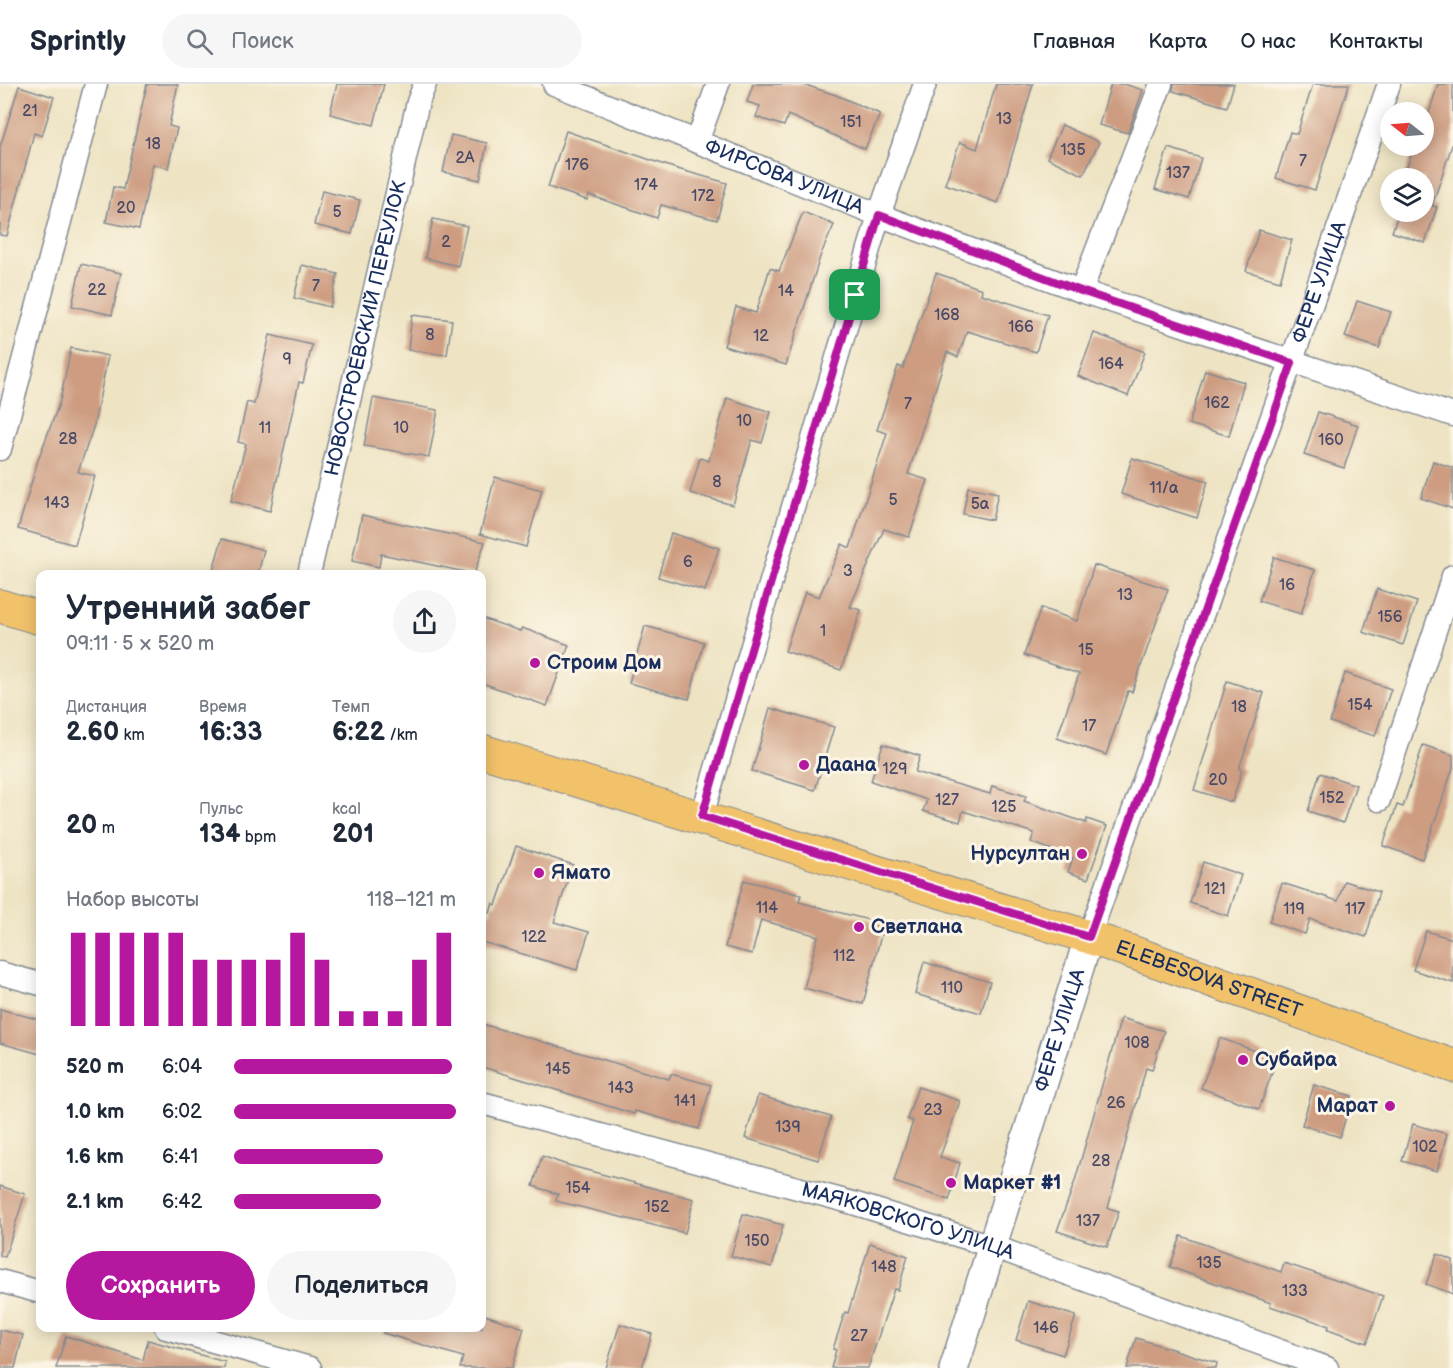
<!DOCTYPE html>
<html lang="ru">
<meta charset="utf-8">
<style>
:root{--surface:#fff;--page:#f6f6f7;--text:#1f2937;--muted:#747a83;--line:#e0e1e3;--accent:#b5179e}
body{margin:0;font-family:"Balsamiq Sans",sans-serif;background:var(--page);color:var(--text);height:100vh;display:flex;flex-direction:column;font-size:22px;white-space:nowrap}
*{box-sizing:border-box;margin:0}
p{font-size:20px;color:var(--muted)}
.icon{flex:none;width:33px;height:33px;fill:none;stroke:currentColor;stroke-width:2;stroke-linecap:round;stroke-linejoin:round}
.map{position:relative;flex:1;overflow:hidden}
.side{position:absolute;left:36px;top:486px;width:450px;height:762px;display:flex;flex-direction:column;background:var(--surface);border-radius:12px;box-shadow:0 3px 15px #0003}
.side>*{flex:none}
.needle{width:39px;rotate:287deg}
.buttons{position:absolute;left:1380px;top:18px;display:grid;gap:12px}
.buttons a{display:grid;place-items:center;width:54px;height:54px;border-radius:50%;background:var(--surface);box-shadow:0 3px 15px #0003;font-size:30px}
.pin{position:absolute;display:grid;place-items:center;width:51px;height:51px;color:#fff;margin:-26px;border-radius:12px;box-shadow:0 3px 9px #0006}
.round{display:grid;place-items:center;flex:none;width:63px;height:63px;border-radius:32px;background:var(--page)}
.summary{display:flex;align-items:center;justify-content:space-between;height:102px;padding:0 30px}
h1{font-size:33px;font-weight:600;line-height:45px}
.figures{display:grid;grid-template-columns:repeat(3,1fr);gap:9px;height:102px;padding:6px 30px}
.figures div{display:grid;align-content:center}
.figures b{font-size:26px;font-weight:600}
.figures small{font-size:16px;font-weight:400}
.figures p{font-size:16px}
.chart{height:168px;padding:12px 30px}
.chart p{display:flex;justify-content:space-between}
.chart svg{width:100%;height:108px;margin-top:6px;stroke:var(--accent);stroke-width:6}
.cta{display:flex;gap:12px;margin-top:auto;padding:12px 30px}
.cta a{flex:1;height:69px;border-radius:36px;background:var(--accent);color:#fff;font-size:24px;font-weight:600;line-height:69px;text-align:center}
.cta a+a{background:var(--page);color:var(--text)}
ul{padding:0 30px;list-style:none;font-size:20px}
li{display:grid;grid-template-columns:96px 72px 1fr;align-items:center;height:45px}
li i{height:15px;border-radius:8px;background:var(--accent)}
header{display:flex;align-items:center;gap:36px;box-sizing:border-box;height:84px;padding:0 30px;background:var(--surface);border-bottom:2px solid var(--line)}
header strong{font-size:28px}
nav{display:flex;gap:33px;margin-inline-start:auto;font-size:21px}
.search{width:420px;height:54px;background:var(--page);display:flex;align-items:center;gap:15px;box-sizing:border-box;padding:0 21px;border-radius:33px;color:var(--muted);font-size:22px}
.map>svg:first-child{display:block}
</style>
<header>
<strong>Sprintly</strong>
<div class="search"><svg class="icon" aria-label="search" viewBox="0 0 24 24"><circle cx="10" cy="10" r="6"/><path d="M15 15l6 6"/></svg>Поиск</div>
<nav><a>Главная</a><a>Карта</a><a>О нас</a><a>Контакты</a></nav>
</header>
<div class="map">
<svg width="1453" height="1284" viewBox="0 0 1453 1284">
<rect width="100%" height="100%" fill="#fcf5e5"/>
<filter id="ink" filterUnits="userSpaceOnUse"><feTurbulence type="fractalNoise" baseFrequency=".0167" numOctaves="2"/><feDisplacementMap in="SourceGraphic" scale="12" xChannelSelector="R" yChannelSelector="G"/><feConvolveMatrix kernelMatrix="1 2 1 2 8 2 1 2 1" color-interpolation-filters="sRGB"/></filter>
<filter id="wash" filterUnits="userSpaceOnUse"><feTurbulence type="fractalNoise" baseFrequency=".008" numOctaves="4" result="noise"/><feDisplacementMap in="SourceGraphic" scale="24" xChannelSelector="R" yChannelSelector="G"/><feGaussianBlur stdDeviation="1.35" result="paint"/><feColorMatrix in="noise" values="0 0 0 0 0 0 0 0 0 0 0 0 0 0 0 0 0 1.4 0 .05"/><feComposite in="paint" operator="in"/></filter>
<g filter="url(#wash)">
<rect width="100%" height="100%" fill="#eee4c4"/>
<g id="blocks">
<g fill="#cd9c81">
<polygon points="147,0 178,0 169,42 177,44 168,84 153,80 139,145 106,138 113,103 123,105"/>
<polygon points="337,0 384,0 374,41 330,30"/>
<polygon points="753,0 802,0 836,11 880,30 865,65 788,31 784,42 756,33 760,22 747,18"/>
<polygon points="996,0 1033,0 998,119 945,100 960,58 977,65"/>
<polygon points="1111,0 1124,0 1143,6 1128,49 1099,41"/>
<polygon points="1174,0 1234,0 1227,23 1173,7"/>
<polygon points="1313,0 1349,0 1315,106 1276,94 1290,48 1297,50"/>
<polygon points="1438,0 1453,0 1453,58 1432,122 1437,123 1425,159 1392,148 1399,128 1424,128 1424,94 1403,94 1414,63 1424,62 1424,45"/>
<polygon points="19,2 54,13 42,52 34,49 7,152 0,151 0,63"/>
<polygon points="1062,41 1099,58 1083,91 1047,74"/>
<polygon points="566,47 674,84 727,99 717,136 661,121 657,134 589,111 587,116 548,103"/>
<polygon points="451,51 487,59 480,96 443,88"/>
<polygon points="1168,64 1201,74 1189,115 1155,105"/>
<polygon points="322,107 360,116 352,150 314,141"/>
<polygon points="803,128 834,141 821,170 786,281 724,262 736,223 756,229 770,184 779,187"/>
<polygon points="433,135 467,142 458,182 425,174"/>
<polygon points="1259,146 1292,156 1280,197 1246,187"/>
<polygon points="81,180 121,189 112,231 72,222"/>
<polygon points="302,181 338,190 330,223 294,214"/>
<polygon points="936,189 982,205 981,210 1048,231 1036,268 967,247 958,273 947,268 908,390 928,396 909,453 884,445 850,523 861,526 841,586 785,567 805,508 819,513 842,460 850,464 887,349 877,346 898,282 903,284"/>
<polygon points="1357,217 1391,228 1379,264 1345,253"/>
<polygon points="412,231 452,236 447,271 408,266"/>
<polygon points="1094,249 1145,268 1128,312 1078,292"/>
<polygon points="270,251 312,261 303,299 299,298 270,427 231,417 246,360 238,358 247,318 254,320"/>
<polygon points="71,264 108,272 94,341 78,388 95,392 75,461 18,445 38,376 60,317"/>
<polygon points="1205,286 1244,298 1229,352 1189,340"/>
<polygon points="373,314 438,326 429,373 364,362"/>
<polygon points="727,314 771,328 762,359 752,356 733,421 690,409 700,374 709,377"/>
<polygon points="1318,328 1358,341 1344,384 1304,371"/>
<polygon points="1132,374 1208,397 1197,434 1121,410"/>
<polygon points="1433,377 1453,384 1453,425 1421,414"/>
<polygon points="495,393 542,406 526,463 480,450"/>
<polygon points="968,403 998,409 992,436 963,430"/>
<polygon points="362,431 485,458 474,490 381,470 379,483 352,477"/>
<polygon points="671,449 719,464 705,507 658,493"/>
<polygon points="222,455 264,466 258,490 212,490"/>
<polygon points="1274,473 1315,486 1301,530 1259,517"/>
<polygon points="1094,481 1168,505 1132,608 1128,607 1106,671 1057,654 1079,590 1024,571 1041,524 1077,537"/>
<polygon points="1377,505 1417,518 1403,561 1363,548"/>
<polygon points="482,534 520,547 522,544 569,561 547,622 482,599"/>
<polygon points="645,542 704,558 689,615 629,599"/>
<polygon points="1345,589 1391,605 1375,652 1330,638"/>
<polygon points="1227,597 1264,609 1239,685 1242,686 1232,718 1194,706"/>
<polygon points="770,624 834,643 815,706 752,687"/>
<polygon points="883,660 920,672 915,688 990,710 992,702 1026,712 1024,717 1086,739 1087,735 1107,742 1088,795 1068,788 1073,774 1031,758 1034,749 963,727 960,738 923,727 927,716 871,697"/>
<polygon points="1423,661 1453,671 1453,684 1422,775 1383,762 1397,721 1403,723"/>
<polygon points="1320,689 1356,701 1343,739 1308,727"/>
<polygon points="516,762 573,781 554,838 589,848 577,886 482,858 482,827 490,829 493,819 496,821"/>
<polygon points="1203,778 1241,791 1228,832 1190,819"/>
<polygon points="744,796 801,811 799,818 884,840 863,920 804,904 818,852 761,836 752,870 725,863"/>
<polygon points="1344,797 1379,808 1366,853 1310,835 1305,850 1269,838 1282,799 1338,817"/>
<polygon points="1426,847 1453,855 1453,899 1413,886"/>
<polygon points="924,878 990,898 981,929 915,910"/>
<polygon points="0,925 40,936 40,970 0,959"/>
<polygon points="1121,934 1164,947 1152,986 1146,984 1125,1061 1108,1124 1119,1127 1107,1163 1057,1147 1075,1097"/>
<polygon points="482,940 669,995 671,990 711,1001 699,1045 635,1027 634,1030 482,983"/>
<polygon points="1220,954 1277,975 1259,1025 1201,1004"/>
<polygon points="1314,1001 1352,1012 1340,1053 1302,1041"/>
<polygon points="918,1003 960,1017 940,1073 960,1079 949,1116 894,1098 913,1037 907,1035"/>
<polygon points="758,1011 831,1033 818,1076 745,1054"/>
<polygon points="1413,1040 1447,1050 1437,1087 1402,1077"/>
<polygon points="542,1072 564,1080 694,1115 685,1149 556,1117 558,1110 533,1102"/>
<polygon points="0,1102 25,1110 5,1173 0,1172"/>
<polygon points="743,1130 783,1141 772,1183 731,1172"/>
<polygon points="1181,1152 1281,1188 1284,1179 1383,1212 1367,1259 1328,1245 1329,1242 1270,1222 1271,1219 1170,1183"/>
<polygon points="870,1159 908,1172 898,1206 894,1205 868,1284 831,1284 836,1266 833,1265 845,1228 848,1229"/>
<polygon points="1437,1170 1453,1176 1453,1210 1426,1200"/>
<polygon points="1028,1217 1076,1232 1063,1271 1016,1256"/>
<polygon points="482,1230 524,1244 512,1284 460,1284 463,1273 383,1249 384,1244 482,1244"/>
<polygon points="620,1240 652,1250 642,1284 606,1284"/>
<polygon points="0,1246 23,1251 15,1284 0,1284"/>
<polygon points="66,1252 143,1276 148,1256 225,1278 224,1284 56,1284"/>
<polygon points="1136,1254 1217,1279 1216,1284 1127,1284"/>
</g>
</g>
</g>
<g filter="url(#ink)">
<use href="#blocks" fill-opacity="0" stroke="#848a91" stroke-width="1.5"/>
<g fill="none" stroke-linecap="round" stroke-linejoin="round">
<g stroke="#848a91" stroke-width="25">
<g id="minor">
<path id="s1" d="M554,0L879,131L1081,207L1453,331"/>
<polyline points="697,58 718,0"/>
<polyline points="1081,207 1161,0"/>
<polyline points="0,365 96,0"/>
<path id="s2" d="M309,490L418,18L425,0"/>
<polyline points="1379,716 1453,492"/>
<polyline points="702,732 879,131 925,0"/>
<path id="s3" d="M1089,853L1389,0"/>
<polyline points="0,889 40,900"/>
<path id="s4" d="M482,1019L853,1119L992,1162L1327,1284"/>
<polyline points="0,1197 40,1208"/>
<polyline points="166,1244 310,1284"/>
</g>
</g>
<g stroke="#848a91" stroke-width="31">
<g id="tertiary">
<path id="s5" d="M954,1284L1089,853"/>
</g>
</g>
<g stroke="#848a91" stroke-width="35">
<g id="primary">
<polyline points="0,522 40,534"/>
<path id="s6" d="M482,667L1089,853L1453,982"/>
</g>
</g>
<use href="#minor" stroke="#fff" stroke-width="22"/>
<use href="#tertiary" stroke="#fff" stroke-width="28"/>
<use href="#primary" stroke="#f2c26a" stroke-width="33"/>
</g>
</g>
<g fill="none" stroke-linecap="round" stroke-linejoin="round" filter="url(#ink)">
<g stroke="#fff" stroke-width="12">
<polygon id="route" points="879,131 1081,207 1292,279 1089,853 702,732"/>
</g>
<use href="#route" stroke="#b5179e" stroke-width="8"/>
</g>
<g fill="#b5179e" stroke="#fcf5e5" stroke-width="2">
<circle cx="535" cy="579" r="6"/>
<circle cx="804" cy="681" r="6"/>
<circle cx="1082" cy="770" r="6"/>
<circle cx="539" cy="789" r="6"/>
<circle cx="859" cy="843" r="6"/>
<circle cx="1243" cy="976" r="6"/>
<circle cx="1390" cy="1022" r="6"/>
<circle cx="951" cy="1099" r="6"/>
</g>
<g text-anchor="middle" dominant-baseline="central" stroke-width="6" stroke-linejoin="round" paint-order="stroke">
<g font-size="16" fill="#484a67">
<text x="30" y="27">21</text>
<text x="1004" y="35">13</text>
<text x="851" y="38">151</text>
<text x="153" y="60">18</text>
<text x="1073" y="66">135</text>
<text x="465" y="74">2А</text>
<text x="1303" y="77">7</text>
<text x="577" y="81">176</text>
<text x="1178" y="89">137</text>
<text x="646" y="101">174</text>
<text x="703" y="112">172</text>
<text x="126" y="124">20</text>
<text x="337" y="128">5</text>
<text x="446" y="158">2</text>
<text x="316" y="202">7</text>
<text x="97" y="206">22</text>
<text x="786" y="207">14</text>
<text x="947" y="231">168</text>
<text x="1021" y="243">166</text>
<text x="430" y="251">8</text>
<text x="761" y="252">12</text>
<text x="287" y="275">9</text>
<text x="1111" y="280">164</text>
<text x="1217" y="319">162</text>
<text x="908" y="320">7</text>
<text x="744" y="337">10</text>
<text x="265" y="344">11</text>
<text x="401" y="344">10</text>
<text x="68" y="355">28</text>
<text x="1331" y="356">160</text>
<text x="717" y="398">8</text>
<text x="1164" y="404">11/а</text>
<text x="893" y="416">5</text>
<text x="57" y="419">143</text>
<text x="980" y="420">5а</text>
<text x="688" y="478">6</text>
<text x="848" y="487">3</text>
<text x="1287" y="501">16</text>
<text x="1125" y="511">13</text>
<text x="1390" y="533">156</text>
<text x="823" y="547">1</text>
<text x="1086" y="566">15</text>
<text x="1360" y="621">154</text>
<text x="1239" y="623">18</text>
<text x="1089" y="642">17</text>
<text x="895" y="685">129</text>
<text x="1218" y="696">20</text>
<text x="1332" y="714">152</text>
<text x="947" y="716">127</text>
<text x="1004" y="723">125</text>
<text x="1215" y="805">121</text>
<text x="767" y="824">114</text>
<text x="1294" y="825">119</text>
<text x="1355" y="825">117</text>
<text x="534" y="853">122</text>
<text x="844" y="872">112</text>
<text x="952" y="904">110</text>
<text x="1137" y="959">108</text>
<text x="558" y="985">145</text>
<text x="621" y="1004">143</text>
<text x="685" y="1017">141</text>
<text x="1116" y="1019">26</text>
<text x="933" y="1026">23</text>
<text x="788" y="1043">139</text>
<text x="1425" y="1063">102</text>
<text x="1101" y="1077">28</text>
<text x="578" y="1104">154</text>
<text x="657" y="1123">152</text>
<text x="1088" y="1137">137</text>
<text x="757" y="1157">150</text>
<text x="1209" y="1179">135</text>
<text x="884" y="1183">148</text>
<text x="1295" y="1207">133</text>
<text x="1046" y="1244">146</text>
<text x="859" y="1252">27</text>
</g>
<g font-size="20" fill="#1b2f5e" stroke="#fcf5e5">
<text stroke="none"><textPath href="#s1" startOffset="248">ФИРСОВА УЛИЦА</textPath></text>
<text stroke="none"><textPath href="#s3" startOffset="694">ФЕРЕ УЛИЦА</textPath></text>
<text stroke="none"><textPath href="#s2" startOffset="252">НОВОСТРОЕВСКИЙ ПЕРЕУЛОК</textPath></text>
<text stroke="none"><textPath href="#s6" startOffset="762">ELEBESOVA STREET</textPath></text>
<text stroke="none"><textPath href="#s5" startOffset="354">ФЕРЕ УЛИЦА</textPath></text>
<text stroke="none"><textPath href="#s4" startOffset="442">МАЯКОВСКОГО УЛИЦА</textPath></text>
</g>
<g font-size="20" font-weight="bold" fill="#1b2f5e" stroke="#fcf5e5" text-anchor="start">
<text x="547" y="579">Строим Дом</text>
<text x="816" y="681">Даана</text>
<text x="1070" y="770" text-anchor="end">Нурсултан</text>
<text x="551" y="789">Ямато</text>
<text x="871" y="843">Светлана</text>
<text x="1255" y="976">Субайра</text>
<text x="1378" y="1022" text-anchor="end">Марат</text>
<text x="963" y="1099">Маркет #1</text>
</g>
</g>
</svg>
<div class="buttons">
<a><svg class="needle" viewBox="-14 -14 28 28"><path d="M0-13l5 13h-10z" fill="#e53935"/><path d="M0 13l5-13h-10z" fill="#747a83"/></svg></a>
<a><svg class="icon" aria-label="layers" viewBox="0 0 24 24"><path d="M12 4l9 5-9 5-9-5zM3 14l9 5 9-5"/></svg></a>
</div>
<div class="pin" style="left:855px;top:211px;background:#1e9e55"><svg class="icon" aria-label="arrive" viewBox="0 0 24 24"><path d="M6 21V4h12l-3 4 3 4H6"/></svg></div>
<section class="side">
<div class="summary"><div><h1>Утренний забег</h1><p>09:11 · 5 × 520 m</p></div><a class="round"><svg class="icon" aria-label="share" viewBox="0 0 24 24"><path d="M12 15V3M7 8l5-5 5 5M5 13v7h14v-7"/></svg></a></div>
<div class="figures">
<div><p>Дистанция</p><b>2.60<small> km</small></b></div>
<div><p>Время</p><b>16:33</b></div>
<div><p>Темп</p><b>6:22<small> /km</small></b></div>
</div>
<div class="figures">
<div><b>20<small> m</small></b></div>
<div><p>Пульс</p><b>134<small> bpm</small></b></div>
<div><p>kcal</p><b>201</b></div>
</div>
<div class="chart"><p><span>Набор высоты</span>118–121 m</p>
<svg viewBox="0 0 160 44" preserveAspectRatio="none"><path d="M5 44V6M15 44V6M25 44V6M35 44V6M45 44V6M55 44V17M65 44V17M75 44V17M85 44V17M95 44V6M105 44V17M115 44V38M125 44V38M135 44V38M145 44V17M155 44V6"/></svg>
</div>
<ul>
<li><b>520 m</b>6:04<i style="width:98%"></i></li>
<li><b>1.0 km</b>6:02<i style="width:100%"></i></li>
<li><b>1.6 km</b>6:41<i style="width:67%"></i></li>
<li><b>2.1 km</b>6:42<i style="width:66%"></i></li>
</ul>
<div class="cta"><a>Сохранить</a><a>Поделиться</a></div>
</section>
</div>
